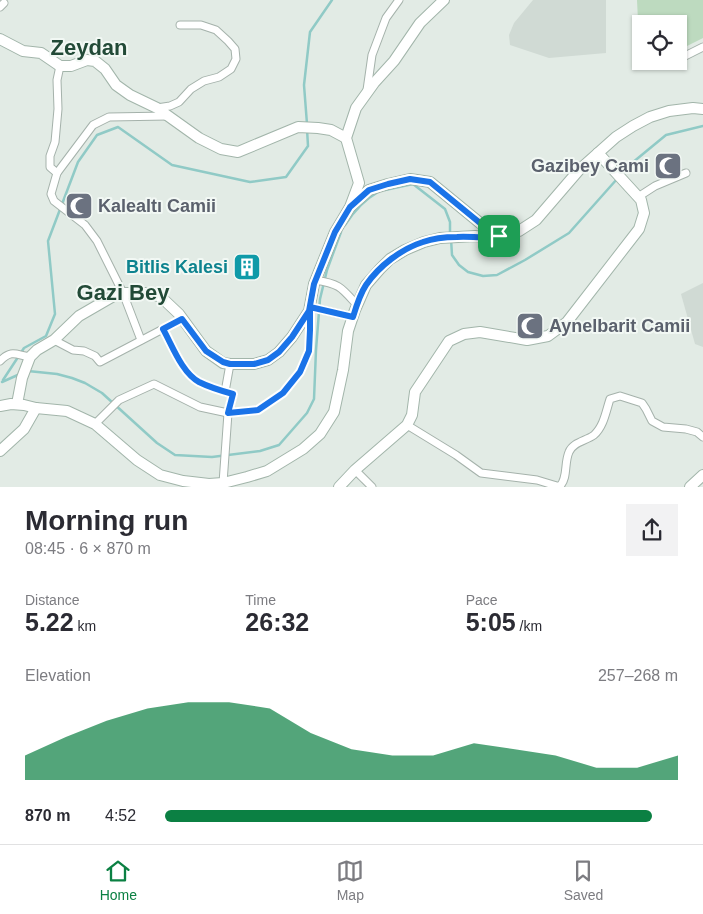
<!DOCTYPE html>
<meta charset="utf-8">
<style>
:root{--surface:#fff;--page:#f2f2f3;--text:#2b2b33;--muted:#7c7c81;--line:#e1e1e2;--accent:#0b8043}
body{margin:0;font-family:Arial,sans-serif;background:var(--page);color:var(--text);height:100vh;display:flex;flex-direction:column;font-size:19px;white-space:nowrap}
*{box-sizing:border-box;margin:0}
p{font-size:16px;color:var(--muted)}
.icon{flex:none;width:28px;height:28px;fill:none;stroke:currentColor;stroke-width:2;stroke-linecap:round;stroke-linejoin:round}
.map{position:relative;height:487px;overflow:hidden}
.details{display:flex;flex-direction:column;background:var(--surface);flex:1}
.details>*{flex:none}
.controls{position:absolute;left:632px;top:15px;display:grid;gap:10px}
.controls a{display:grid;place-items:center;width:55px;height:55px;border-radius:0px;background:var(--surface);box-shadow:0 1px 4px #0004;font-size:25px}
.pin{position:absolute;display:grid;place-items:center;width:42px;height:42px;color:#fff;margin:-21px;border-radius:10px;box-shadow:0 2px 8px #0006}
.round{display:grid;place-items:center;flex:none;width:52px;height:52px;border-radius:0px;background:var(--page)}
.summary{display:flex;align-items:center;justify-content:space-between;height:85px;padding:0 25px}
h1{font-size:28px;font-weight:600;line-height:38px}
.metrics{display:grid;grid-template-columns:repeat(3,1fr);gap:8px;height:85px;padding:5px 25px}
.metrics div{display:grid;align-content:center}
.metrics b{font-size:25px;font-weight:600}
.metrics small{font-size:14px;font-weight:400}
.metrics p{font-size:14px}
.chart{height:140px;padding:10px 25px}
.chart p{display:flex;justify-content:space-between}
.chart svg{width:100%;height:90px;margin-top:5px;fill:var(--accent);opacity:.7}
ul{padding:0 25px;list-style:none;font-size:16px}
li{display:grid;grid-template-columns:80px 60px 1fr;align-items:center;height:38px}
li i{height:12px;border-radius:6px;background:var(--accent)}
.tab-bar{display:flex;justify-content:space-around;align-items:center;height:70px;border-top:1px solid var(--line);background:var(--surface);font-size:14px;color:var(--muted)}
.tab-bar a{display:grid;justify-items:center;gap:2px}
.tab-bar .on{color:var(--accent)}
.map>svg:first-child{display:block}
</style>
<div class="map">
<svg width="703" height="487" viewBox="0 0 703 487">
<rect width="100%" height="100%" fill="#e2ebe5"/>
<g fill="#d0dad4">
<polygon points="533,0 606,0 606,53 549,58 510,45 509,35 514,23"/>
<polygon points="703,283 703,347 695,344 681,294"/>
</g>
<polygon fill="#bddabf" points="637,0 703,0 703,38 679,50 679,24 667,24 666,19 638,21"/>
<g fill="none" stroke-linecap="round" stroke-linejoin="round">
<g stroke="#90cac6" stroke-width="2.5">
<polyline points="307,124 304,85 310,32 332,0"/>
<polyline points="621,175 632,163 666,135 703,126"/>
<polyline points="385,190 413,184 445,209 450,222 450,234"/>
<path d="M345,225C354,211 364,200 378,192"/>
<polyline points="451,239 452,255 459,265 468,272 483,276 497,275 525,260 569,233 617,179"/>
<polyline points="28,371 57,374 72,378 85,383 102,393 157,443 175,455 212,457 260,451 279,445 307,413 314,399 316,350 320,299 327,270 341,232"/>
<polyline points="3,380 24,348 46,336 55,314 48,241 78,162 97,135 118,127 172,165 250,182 286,177 308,146 307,129"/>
<polyline points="2,382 20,374"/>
</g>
<g stroke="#a5b2ab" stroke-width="9">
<g id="street">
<polyline points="0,7 4,3"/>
<polyline points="681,58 703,47"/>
<polyline points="367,90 372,55 386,18 399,0"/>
<polyline points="157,108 170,106 179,102 191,89 204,81 219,77 231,69 236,59 235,49 228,41 216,30 201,25 180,25"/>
<polyline points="57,173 50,167 50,156 55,142 58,109 57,80 60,66"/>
<polyline points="638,197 655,186 686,173"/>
<path d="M315,280C340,284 341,287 357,305"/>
<polyline points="310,307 353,317"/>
<path d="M163,329C172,345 182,373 199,382C209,387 222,391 233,394L228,413L223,483"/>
<polyline points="54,340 73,350 84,351 95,356 100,362 182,319"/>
<polyline points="141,340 123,293 97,241 85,225 54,201 51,194 57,173 93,125 109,117 168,116"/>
<path d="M0,361C12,349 16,355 30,357"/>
<polyline points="225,392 230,364"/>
<polyline points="95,424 119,400 154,384 200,407 228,413 258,410 283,393 300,372 309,351 310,330 309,311"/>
<path d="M407,425L456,455L481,473L537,480L557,486H560C568,478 564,463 569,452C573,442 586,441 594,435C604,426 606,411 610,399L620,396L642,403L646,409L652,421L663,427L686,429L697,432L703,437"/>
<polyline points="355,470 372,487"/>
</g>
</g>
<g stroke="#a2b5aa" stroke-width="12">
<g id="secondary">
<polyline points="0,39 23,51 41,53 60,66 71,66 87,60 95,61 105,69 116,85 130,95 157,108 199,138 221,149 238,152 298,127 318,128 331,130 346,138"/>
<polyline points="351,206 369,190 388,184 410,179 430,182 480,223 499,236"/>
<polyline points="17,404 22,378 30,357 37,350 54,340 79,316 117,294 123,293 148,293 161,297 179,314 206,351 223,363 230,364 254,364 268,360 279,352 292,337 309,311 314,284 335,232 350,207 359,183 346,138 356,108 374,83 394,61 420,23 444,0"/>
<polyline points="0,406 11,404 24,405 36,408 67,411 95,424 137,460 160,475 183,481 209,484 223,483 247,477 267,471 303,449 320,434 334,412 343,370 348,331 355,310 366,285 380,269 390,259 405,250 424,242 440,238 458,237 475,236 490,238 519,231 536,220 579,170 616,137 633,126 650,117 669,111 693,108 703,109"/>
<polyline points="0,451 24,429 36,408"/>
<polyline points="339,487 355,470 407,425 412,415 415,392 449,341 464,334 480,332 527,340 548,336 567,322 639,229 644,213 641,200 598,153"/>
<polyline points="690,487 703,475"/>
</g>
</g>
<use href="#street" stroke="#fff" stroke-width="7"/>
<use href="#secondary" stroke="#fff" stroke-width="10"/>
</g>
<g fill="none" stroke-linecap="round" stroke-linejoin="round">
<g stroke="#fff" stroke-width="10">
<path id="route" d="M499,236L480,223L430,182L410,179L388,184L369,190L350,207L335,232L314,284L309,311L292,337L279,352L268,360L254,364H230L223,362L206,351L182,319L163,329C172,345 182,373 199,382C209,387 222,391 233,394L228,413L258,410L283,393L300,372L309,351L310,330V307L353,317C356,307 360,294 366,285C379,266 401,249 423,242C434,238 446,237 457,237C471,236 485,239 499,236"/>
</g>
<use href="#route" stroke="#1a73e8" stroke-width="6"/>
</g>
<defs>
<g id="mosque-square" transform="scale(1.4375)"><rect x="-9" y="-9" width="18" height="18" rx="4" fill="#6b7280" stroke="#f2f8f4"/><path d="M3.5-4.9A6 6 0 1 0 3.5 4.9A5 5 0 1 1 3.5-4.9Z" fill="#fff"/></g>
<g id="building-square" transform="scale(1.4375)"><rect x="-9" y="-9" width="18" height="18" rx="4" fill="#0f9aa8" stroke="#f2f8f4"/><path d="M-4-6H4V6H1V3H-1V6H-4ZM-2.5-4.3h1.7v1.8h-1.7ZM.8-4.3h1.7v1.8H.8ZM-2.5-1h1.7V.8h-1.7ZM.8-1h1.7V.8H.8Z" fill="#fff"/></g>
</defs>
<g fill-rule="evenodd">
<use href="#mosque-square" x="668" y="166"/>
<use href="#mosque-square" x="79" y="206"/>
<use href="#building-square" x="247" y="267"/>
<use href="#mosque-square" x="530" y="326"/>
</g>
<g text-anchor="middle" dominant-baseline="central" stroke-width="4" stroke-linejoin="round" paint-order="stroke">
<g font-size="18" font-weight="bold" fill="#5b616d" stroke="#f2f8f4" text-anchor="start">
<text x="649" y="166" text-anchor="end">Gazibey Cami</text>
<text x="98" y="206">Kalealtı Camii</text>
<text x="549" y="326">Aynelbarit Camii</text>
</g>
<g font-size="18" font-weight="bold" fill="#0d838f" stroke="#f2f8f4" text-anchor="end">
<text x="228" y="267">Bitlis Kalesi</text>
</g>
<g font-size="22" font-weight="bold" fill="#224a37" stroke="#f2f8f4">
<text x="89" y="47">Zeydan</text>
<text x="123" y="292">Gazi Bey</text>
</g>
</g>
</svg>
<div class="controls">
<a><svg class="icon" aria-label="locate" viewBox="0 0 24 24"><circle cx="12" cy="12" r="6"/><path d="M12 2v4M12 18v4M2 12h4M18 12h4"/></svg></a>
</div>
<div class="pin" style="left:499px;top:236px;background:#1e9e55"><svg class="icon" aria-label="arrive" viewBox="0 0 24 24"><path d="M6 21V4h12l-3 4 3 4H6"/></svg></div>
</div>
<section class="details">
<div class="summary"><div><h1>Morning run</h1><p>08:45 · 6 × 870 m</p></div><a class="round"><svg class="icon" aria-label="share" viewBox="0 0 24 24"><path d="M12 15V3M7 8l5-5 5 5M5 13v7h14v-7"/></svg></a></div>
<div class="metrics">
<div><p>Distance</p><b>5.22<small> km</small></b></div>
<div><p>Time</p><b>26:32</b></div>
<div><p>Pace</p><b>5:05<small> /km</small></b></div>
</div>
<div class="chart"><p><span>Elevation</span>257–268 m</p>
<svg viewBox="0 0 160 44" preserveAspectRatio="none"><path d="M0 44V32L10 23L20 15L30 9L40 6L50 6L60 9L70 21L80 29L90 32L100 32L110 26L120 29L130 32L140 38L150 38L160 32V44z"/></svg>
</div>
<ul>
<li><b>870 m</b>4:52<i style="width:95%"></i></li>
</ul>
</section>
<nav class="tab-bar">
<a class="on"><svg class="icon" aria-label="home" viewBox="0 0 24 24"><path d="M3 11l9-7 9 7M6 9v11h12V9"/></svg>Home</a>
<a><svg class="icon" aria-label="map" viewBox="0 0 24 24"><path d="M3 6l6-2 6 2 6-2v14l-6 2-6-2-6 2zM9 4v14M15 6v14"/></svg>Map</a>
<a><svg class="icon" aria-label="saved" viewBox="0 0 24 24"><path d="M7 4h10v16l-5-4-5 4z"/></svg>Saved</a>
</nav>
